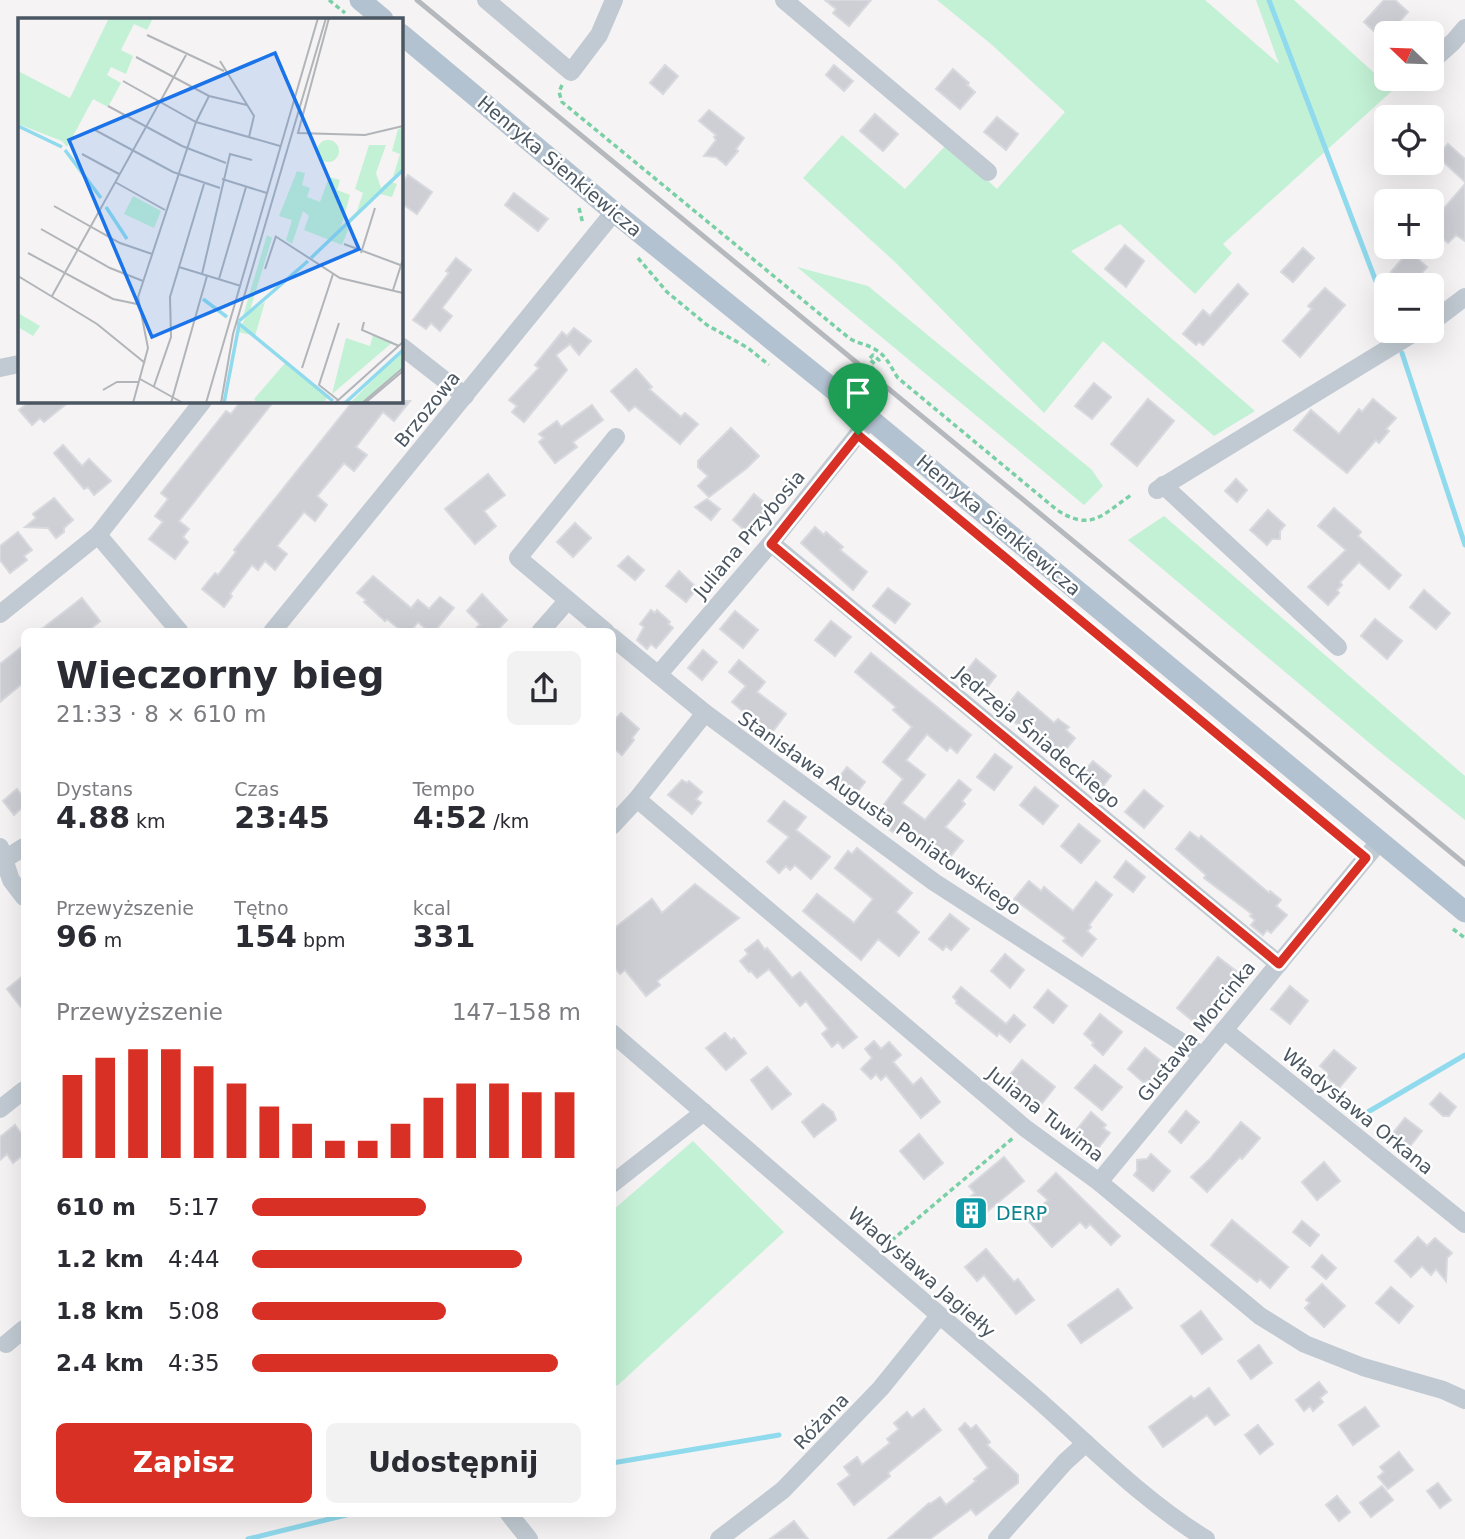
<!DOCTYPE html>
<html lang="pl">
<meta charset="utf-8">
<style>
:root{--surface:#fff;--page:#f2f2f3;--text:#2b2b33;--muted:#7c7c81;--accent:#d93025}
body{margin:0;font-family:"DejaVu Sans",sans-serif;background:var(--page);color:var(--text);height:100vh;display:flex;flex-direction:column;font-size:26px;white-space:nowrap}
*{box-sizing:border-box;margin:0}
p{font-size:23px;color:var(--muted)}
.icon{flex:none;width:38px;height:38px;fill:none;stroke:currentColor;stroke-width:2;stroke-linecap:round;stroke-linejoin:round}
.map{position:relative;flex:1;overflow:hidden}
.drawer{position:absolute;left:21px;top:628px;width:595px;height:889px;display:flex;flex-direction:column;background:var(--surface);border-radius:10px;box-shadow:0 7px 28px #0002}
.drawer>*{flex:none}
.needle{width:46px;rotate:293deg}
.buttons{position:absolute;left:1374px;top:21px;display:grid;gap:14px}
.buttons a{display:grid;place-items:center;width:70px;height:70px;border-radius:10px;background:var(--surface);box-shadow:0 7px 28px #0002;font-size:35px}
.pin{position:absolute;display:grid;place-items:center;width:60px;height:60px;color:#fff;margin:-72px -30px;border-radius:50% 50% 50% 0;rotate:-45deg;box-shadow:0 0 7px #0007}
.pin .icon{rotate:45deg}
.round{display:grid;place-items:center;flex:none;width:74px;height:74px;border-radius:10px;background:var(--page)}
.head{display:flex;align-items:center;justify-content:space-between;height:119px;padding:0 35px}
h1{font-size:38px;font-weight:800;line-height:52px}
.stats{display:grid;grid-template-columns:repeat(3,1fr);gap:10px;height:119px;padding:7px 35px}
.stats div{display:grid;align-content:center}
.stats b{font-size:30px;font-weight:800}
.stats small{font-size:19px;font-weight:400}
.stats p{font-size:19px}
.chart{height:196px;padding:14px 35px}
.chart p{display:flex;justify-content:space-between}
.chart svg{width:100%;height:126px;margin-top:7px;stroke:var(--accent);stroke-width:6}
.primary-button{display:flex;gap:14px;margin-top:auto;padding:14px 35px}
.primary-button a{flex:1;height:80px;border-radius:10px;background:var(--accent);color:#fff;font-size:28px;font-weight:800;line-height:80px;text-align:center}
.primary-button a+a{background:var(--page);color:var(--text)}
ul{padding:0 35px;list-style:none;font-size:23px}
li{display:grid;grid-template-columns:112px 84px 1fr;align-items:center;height:52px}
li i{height:18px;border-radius:9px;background:var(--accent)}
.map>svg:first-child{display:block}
</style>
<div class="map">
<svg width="1465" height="1539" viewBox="0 0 1465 1539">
<rect width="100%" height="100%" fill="#f5f3f3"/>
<g fill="#c3f1d5">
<polygon points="937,0 1205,0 1279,64 1256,0 1294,0 1393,90 1223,244 1232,253 1195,294 1120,224 1071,251 1255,411 1214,436 1103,341 1044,413 895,262 803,178 842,135 905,189 947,144 997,189 1065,112 991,44"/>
<polygon points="797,267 868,286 1092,470 1103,486 1084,505"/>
<polygon points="1164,516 1465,776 1465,820 1379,751 1128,540"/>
<polygon points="693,1141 784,1232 617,1386 612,1381 613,1210"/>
</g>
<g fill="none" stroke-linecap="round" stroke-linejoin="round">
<g stroke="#90daee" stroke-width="5">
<polyline points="1269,0 1386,308"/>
<polyline points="1402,353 1465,545"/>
<polyline points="1356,1119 1465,1055"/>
<polyline points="612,1463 779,1435"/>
<polyline points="248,1539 350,1514"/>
</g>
</g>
<g fill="#cdcfd5" stroke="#d7d9de" stroke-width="2">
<polygon points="825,0 871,0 849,26 833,13 836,9"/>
<polygon points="1384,0 1395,0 1408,12 1399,22 1403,25 1396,33 1386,33 1383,40 1364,22"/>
<polygon points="665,65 678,76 663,94 650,83"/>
<polygon points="834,65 853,81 844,91 826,75"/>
<polygon points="953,69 969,83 967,85 975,92 960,109 936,89"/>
<polygon points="709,110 744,138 736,149 738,151 726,165 716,157 704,156 716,140 714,137 716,135 699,121"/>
<polygon points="875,114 898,134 883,151 860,131"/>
<polygon points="997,117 1018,134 1006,150 984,132"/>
<polygon points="1448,144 1465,159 1465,182 1437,156"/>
<polygon points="408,175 432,192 417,214 401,203 401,185"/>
<polygon points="1465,184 1465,241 1456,235 1448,243 1432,229 1432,222"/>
<polygon points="514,193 548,219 538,231 505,205"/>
<polygon points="1125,245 1144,261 1126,287 1105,269"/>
<polygon points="1303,248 1314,258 1293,282 1281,272"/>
<polygon points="1409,251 1427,267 1411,285 1406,285 1391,272"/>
<polygon points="456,258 471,270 442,308 452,316 440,331 431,323 426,329 413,320 449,273 446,271"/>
<polygon points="1238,284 1248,294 1203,345 1199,342 1196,345 1183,334 1203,310 1210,316"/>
<polygon points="1325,288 1345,305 1300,357 1283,341 1312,309 1308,306"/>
<polygon points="574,328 591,341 579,355 570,344 556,355 567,370 524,422 512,412 517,406 509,400 539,368 535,365 562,332 567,336"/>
<polygon points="636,369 652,387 649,389 681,417 685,413 698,424 680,444 635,406 629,411 611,391"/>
<polygon points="1094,383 1111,397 1092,419 1075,406"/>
<polygon points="1148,399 1174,421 1137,466 1111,444"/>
<polygon points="1373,399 1396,418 1386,429 1389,431 1379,443 1376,440 1347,473 1294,430 1311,410 1339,434 1359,409 1362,412"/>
<polygon points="30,401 70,401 44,422 40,418 32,425 19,410"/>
<polygon points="241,401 274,401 179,521 189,529 183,537 188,542 175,559 149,539 163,522 155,516 168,499 161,493 226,411 231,414"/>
<polygon points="353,401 410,401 394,421 383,412 356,447 367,455 354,471 344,463 317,496 327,505 315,521 304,512 297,521 277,546 287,554 275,570 265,561 258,570 252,565 230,594 232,596 224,607 202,589 215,573 218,575 236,552 234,550"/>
<polygon points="592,405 603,420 573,442 577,447 555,463 539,442 544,438 539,434 557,421 561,427"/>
<polygon points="731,428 759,456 747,468 709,497 698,486 708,476 698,467 698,461"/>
<polygon points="63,445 82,466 89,459 111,481 94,495 88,487 84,489 54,453"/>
<polygon points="488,474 505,495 484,511 496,526 475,544 445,509"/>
<polygon points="1236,479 1247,490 1237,502 1225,491"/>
<polygon points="754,494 772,509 750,535 733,520"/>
<polygon points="54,498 73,520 64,528 64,532 56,538 48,528 25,527 36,518 33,514"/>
<polygon points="707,499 720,509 711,520 695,507"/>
<polygon points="1334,508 1361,532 1358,536 1401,575 1389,589 1359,562 1340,582 1342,585 1337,590 1339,593 1328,605 1308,587 1346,550 1318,526"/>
<polygon points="1268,510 1285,525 1280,531 1280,539 1272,539 1267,545 1250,530"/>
<polygon points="575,523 591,538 573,557 557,542"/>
<polygon points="815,527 824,535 826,532 843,547 840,550 867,572 853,590 801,543"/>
<polygon points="18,532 32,550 24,556 27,560 10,573 0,560 0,546"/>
<polygon points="628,556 644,570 635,580 618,566"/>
<polygon points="679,571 697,588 686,602 666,586"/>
<polygon points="373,576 411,608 418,600 429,609 440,597 454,608 434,632 429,632 418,622 410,632 403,632 387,619 385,621 364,602 366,600 357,593"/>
<polygon points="888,588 910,604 895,623 873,606"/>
<polygon points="1424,590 1450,613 1436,629 1410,607"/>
<polygon points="482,594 507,620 496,632 473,632 480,624 467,611"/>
<polygon points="82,598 100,621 87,632 38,632"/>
<polygon points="651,610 655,613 657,610 670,622 668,624 673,628 656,648 651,644 647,649 637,640 644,627 640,624"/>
<polygon points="735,611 758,630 743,648 720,629"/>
<polygon points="1375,619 1402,641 1387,659 1361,636"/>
<polygon points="831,621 851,637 835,656 815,640"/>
<polygon points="24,645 24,682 0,702 0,664"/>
<polygon points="703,650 717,662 702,680 688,668"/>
<polygon points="871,653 971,735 957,753 950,747 947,751 927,734 906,760 925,775 902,803 925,820 959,780 971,790 962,801 965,804 945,827 963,841 945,863 901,827 895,834 874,818 903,779 883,762 912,727 893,710 896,707 855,672"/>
<polygon points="976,659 996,676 981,695 961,678"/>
<polygon points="739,660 765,682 757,692 786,714 770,735 732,702 746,686 729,672"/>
<polygon points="1018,692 1054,723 1058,719 1069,727 1066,730 1075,738 1059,758 1002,712"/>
<polygon points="621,713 639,729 632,738 634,740 622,755 612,747 612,723"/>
<polygon points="995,754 1012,767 994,790 977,777"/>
<polygon points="1093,761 1111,776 1099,791 1080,776"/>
<polygon points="847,767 865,782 851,800 833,785"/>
<polygon points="682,780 687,783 689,781 702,792 696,799 701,803 692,814 668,795"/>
<polygon points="1035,787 1058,806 1043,824 1020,805"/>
<polygon points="17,789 24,798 24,806 14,815 3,801"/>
<polygon points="1144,790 1163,806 1144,828 1125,812"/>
<polygon points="784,801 806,817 796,830 830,857 811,879 795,865 790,870 786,866 779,873 767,862 789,837 768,821"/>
<polygon points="1079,824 1100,841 1081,863 1061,846"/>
<polygon points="1190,832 1199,839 1201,836 1269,893 1270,891 1281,900 1276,906 1287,915 1271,933 1267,930 1263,935 1251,925 1255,920 1250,916 1252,914 1204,878 1206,875 1176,849"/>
<polygon points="857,848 912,893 896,912 919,932 899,956 878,939 861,960 803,911 817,894 854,923 873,899 835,868 848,851 852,854"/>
<polygon points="1126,861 1145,877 1133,892 1114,877"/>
<polygon points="1029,881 1041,891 1044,887 1073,911 1096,882 1112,895 1089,925 1091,927 1087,931 1096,939 1082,956 1063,941 1066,938 1014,899"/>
<polygon points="695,884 739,918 657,981 660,985 646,996 625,970 620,974 612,965 612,930 652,899 662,913"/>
<polygon points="950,914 969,929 951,950 946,946 943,950 929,939"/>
<polygon points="758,940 765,950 767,948 792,978 800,972 857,1037 843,1048 838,1042 832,1047 822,1034 828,1029 806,1001 800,1006 769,969 757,978 751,971 749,972 740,961 748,954 745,950"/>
<polygon points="1005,954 1024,970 1010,988 991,971"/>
<polygon points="1218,957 1240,974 1199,1026 1177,1008"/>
<polygon points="24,975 24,1011 7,989"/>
<polygon points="1290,986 1308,1001 1290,1024 1271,1009"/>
<polygon points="961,987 1006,1024 1014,1015 1025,1025 1010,1042 999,1033 997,1036 956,1003 957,1001 953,997"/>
<polygon points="1048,990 1067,1006 1053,1023 1034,1007"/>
<polygon points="1100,1014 1122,1032 1103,1055 1092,1045 1094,1043 1084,1034"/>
<polygon points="725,1033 731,1040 734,1038 746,1053 726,1070 706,1048"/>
<polygon points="874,1041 881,1049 889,1042 901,1055 893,1062 913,1085 921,1078 940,1102 921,1118 886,1075 881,1080 876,1074 871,1079 861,1069 872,1058 865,1049"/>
<polygon points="1145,1048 1167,1066 1152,1084 1147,1080 1144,1083 1128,1069"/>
<polygon points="1334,1050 1356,1068 1339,1088 1324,1075 1327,1072 1320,1066"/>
<polygon points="1022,1060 1055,1087 1039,1107 1031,1100 1029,1102 1004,1082"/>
<polygon points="1095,1065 1122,1087 1102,1110 1075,1088"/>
<polygon points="767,1067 791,1094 772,1109 751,1080"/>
<polygon points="1440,1093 1456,1107 1449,1116 1443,1116 1430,1104"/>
<polygon points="823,1104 833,1112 836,1120 814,1137 802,1122"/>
<polygon points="1186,1111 1199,1122 1181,1143 1169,1132"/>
<polygon points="1091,1112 1106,1125 1103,1128 1110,1133 1095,1152 1073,1134"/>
<polygon points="1405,1118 1422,1131 1410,1146 1393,1133"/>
<polygon points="1241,1122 1260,1138 1242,1159 1240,1157 1207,1192 1191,1177 1210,1159"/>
<polygon points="15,1125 24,1137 24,1154 13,1163 7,1154 0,1160 0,1137"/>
<polygon points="919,1134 943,1163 924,1179 900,1151"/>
<polygon points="1151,1154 1170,1171 1153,1191 1134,1175 1137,1171 1137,1160 1147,1159"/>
<polygon points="1004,1157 1024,1181 983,1215 985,1218 973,1228 956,1208 975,1193 969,1186"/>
<polygon points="1324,1162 1340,1181 1317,1200 1302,1182"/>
<polygon points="1056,1173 1120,1236 1111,1245 1090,1224 1086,1228 1080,1222 1052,1247 1027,1219 1048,1200 1038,1191"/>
<polygon points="1232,1220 1288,1267 1270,1288 1260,1279 1257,1282 1211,1245"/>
<polygon points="1302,1221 1319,1235 1310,1246 1293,1232"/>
<polygon points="1418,1237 1427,1246 1435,1238 1452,1253 1447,1258 1446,1281 1436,1269 1431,1275 1422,1266 1411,1277 1395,1261"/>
<polygon points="986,1249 1014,1282 1018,1279 1034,1300 1016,1314 984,1275 977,1281 965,1267"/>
<polygon points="1322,1255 1336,1268 1326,1279 1312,1267"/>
<polygon points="1322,1284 1345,1306 1324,1327 1305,1308 1310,1303 1306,1300"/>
<polygon points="1391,1287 1413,1306 1399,1323 1376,1303"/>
<polygon points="1118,1289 1132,1308 1081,1343 1068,1325"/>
<polygon points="1201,1311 1222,1339 1202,1354 1181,1326"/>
<polygon points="1259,1345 1272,1363 1251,1379 1238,1361"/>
<polygon points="1319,1382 1327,1392 1320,1398 1323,1402 1313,1411 1310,1406 1304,1411 1296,1400"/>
<polygon points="1209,1388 1229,1415 1215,1425 1207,1415 1163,1447 1149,1427 1191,1396 1194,1399"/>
<polygon points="1365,1407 1379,1426 1353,1445 1339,1425"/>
<polygon points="924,1409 941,1430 888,1473 890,1476 854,1505 838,1484 850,1475 844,1467 857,1457 862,1465 890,1443 887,1439 899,1429 894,1423 907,1412 912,1418"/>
<polygon points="965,1423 971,1429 976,1425 990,1442 987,1445 1018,1475 1018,1483 976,1515 971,1509 930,1539 888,1539 929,1503 930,1504 940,1497 946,1505 976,1481 974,1479 988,1468 959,1429"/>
<polygon points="1258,1425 1273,1444 1260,1454 1245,1435"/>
<polygon points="1399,1452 1413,1470 1388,1489 1378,1477 1384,1472 1380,1467"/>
<polygon points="1438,1483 1451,1500 1440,1508 1427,1491"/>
<polygon points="1382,1486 1393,1500 1371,1517 1360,1503"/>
<polygon points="1337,1496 1350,1512 1339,1521 1326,1505"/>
<polygon points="794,1521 808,1539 770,1539"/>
</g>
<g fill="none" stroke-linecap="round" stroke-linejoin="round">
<g stroke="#7ad0a6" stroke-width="3.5" stroke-dasharray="5 3.5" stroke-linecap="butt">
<polyline points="329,0 345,13"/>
<path d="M562,85L559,92L562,102L849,338C858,344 868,344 876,350C887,356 891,368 898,378L1057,510C1091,532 1102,515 1131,495"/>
<polyline points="579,208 583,224"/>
<polyline points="638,258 667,292 707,325 748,348 769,365"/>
<polyline points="853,381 857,376 862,380 875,364 869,359 873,355 879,360 883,355"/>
<polyline points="1337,833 1355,848"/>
<polyline points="1453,929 1465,938"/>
<polyline points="885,1246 1013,1138"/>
</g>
<g stroke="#c1cad2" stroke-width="18">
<polyline points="486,0 571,72 599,35 614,0"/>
<polyline points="784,0 988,172"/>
<polyline points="1432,61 1453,42 1465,28"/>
<polyline points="1394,79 1407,79"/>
<polyline points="1432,322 1465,297"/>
<polyline points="401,346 465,396"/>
<polyline points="0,368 19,364"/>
<polyline points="1163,485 1338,647"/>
<polyline points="1157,490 1417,331"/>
<polyline points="98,535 180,632"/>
<polyline points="771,543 1279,964"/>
<polyline points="0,614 98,535 203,401"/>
<polyline points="272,632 614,212"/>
<polyline points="540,632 568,600"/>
<polyline points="606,632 518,558 616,437"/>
<polyline points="612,637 705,713 934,882 1203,1056"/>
<polyline points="658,675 771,543 870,419"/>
<polyline points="637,799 1025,1128 1099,1182 1260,1316 1305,1344 1363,1367 1443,1390 1465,1400"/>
<polyline points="612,826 637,799 705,713"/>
<polyline points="0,847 11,880 24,897"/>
<polyline points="0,862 24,847"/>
<polyline points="1224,1030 1465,1224"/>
<path d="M612,1033C750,1152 888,1272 1027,1390C1086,1441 1139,1498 1206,1539"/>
<polyline points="0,1109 24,1090"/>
<polyline points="1099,1182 1379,842"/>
<polyline points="612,1184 704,1112"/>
<polyline points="6,1344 24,1329"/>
<polyline points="509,1514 529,1539"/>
<polyline points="719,1539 783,1490 881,1388 939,1316"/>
<polyline points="997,1539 1065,1462 1086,1443"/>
</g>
<g stroke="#b3c2d1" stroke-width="21">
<polyline points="360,0 383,19"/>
<polyline points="401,34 614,212 870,419 1465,912"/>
</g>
<polyline stroke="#b5b8bd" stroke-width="5" points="417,0 1465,864"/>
</g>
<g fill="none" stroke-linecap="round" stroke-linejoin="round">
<g stroke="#fff" stroke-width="14">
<polygon id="route" points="858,435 1366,858 1279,964 771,544"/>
</g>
<use href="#route" stroke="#d93025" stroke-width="9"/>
</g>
<defs>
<g id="building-square" transform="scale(1.75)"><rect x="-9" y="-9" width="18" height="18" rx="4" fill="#0f9aa8" stroke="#fff"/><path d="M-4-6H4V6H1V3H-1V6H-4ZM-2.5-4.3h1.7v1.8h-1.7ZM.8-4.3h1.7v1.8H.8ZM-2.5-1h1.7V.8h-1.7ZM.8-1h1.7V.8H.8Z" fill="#fff"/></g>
</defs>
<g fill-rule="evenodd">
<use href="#building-square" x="971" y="1213"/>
</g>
<g text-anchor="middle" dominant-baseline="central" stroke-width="5" stroke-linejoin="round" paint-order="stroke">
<g font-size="19" fill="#4a5661" stroke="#fff">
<text transform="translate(560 166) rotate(40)">Henryka Sienkiewicza</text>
<text transform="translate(427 409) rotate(-51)">Brzozowa</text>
<text transform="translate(999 525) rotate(40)">Henryka Sienkiewicza</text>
<text transform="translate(749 534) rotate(-50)">Juliana Przybosia</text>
<text transform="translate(1038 737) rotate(40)">Jędrzeja Śniadeckiego</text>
<text transform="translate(880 813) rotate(35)">Stanisława Augusta Poniatowskiego</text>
<text transform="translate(1196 1031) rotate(-51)">Gustawa Morcinka</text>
<text transform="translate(1358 1111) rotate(39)">Władysława Orkana</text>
<text transform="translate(1046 1114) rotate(38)">Juliana Tuwima</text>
<text transform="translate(922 1272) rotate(41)">Władysława Jagiełły</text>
<text transform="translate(821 1421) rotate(-46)">Różana</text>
</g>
<g font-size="19" fill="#0d838f" stroke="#fff" text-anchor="start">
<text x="996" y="1213">DERP</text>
</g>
</g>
<g transform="translate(18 18)">
<rect width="385" height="385" fill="#f5f3f3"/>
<path d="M91,0H135L129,12L116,6L103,32L115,38L108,56L93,49L89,57L103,65L90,89L75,81L49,129L44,123L0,106V53L52,80ZM385,110V154L374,164L379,166L374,179L362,176L333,204L324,227L286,212L291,198L285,193L274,226L268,222L274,202L261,198L279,153L287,155L284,167L292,170L289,179L302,184L311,159L322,162L319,172L332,177L323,209L339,193L345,175L337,171L351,127H368L358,155L363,170L375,159L382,136L374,133L380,111ZM299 133a11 11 0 1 1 22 0a11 11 0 1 1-22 0ZM115,178L143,193L136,210L106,196ZM249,217L254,220L232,292L225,298ZM247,284L237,318L220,314L229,297ZM0,295L22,308L15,318L0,309ZM355,317L375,324L314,376L328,320L352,328ZM385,332V349L343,385H332ZM268,344L311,378L305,385H239L236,381Z" fill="#c3f1d5"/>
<path fill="none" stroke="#90daee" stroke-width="3.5" d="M0,108L44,129M47,132L83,180M88,189L109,221M293,240L385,152M185,281L209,299M221,303L290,243M219,304L315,383M206,385L221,307M327,385L385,332"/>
<path fill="none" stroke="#b1b4b9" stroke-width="2" d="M211,0H233M311,0L280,115L347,117L385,108M129,17L206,53M118,39L191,78L229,87M202,43L236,98L231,119M105,63L178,104L262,128M90,88L164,128L208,145M77,112L155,154L202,170M64,136L101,156M204,161L249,175M97,164L147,192M36,188L102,225L134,236M23,211L92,250L125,263M257,218L322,260L385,275M326,226L385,248M10,235L95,281L119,286M343,235L357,190M161,249L223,268M247,251L258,218M184,256L212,136L234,142M0,258L79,306L127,345M201,261L228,169M375,272L385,241M34,278L168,37M346,304L344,312L381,328M284,350L315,256M122,361L165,385M136,368L153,319L152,279L186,166M85,372L99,364H121M320,382L301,367L321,305M115,385L130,330L120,279L178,104L191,78M153,385L189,258M188,385L300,0M203,385L215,316L308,0M317,385L385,324M344,385L385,350M347,385L385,353"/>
<path fill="#1a73e8" fill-opacity="0.15" stroke="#1a73e8" stroke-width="3.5" d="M257,35L341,231L134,319L51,122Z"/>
<rect width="385" height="385" fill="none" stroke="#4a5661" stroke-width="3.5"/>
</g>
</svg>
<div class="buttons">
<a><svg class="needle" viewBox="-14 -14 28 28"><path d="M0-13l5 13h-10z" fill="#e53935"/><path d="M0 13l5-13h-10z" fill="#7c7c81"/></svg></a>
<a><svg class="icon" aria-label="locate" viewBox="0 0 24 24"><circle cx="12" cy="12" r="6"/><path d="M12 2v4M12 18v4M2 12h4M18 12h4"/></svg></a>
<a>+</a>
<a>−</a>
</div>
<div class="pin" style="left:858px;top:435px;background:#1e9e55"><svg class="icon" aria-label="arrive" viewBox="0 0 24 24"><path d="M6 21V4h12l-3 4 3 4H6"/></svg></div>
<section class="drawer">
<div class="head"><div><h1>Wieczorny bieg</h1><p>21:33 · 8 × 610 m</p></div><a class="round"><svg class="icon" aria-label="share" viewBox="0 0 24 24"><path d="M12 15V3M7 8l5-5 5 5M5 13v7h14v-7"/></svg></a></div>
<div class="stats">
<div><p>Dystans</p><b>4.88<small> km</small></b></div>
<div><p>Czas</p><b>23:45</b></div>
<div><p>Tempo</p><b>4:52<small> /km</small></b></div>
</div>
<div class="stats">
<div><p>Przewyższenie</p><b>96<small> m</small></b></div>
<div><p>Tętno</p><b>154<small> bpm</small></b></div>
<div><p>kcal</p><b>331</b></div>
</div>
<div class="chart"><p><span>Przewyższenie</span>147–158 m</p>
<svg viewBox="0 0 160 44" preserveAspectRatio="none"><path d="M5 44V15M15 44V9M25 44V6M35 44V6M45 44V12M55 44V18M65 44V26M75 44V32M85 44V38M95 44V38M105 44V32M115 44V23M125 44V18M135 44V18M145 44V21M155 44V21"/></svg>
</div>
<ul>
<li><b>610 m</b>5:17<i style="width:53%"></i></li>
<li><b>1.2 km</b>4:44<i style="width:82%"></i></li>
<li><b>1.8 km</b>5:08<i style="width:59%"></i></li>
<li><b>2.4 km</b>4:35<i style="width:93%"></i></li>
</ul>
<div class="primary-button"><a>Zapisz</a><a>Udostępnij</a></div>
</section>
</div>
